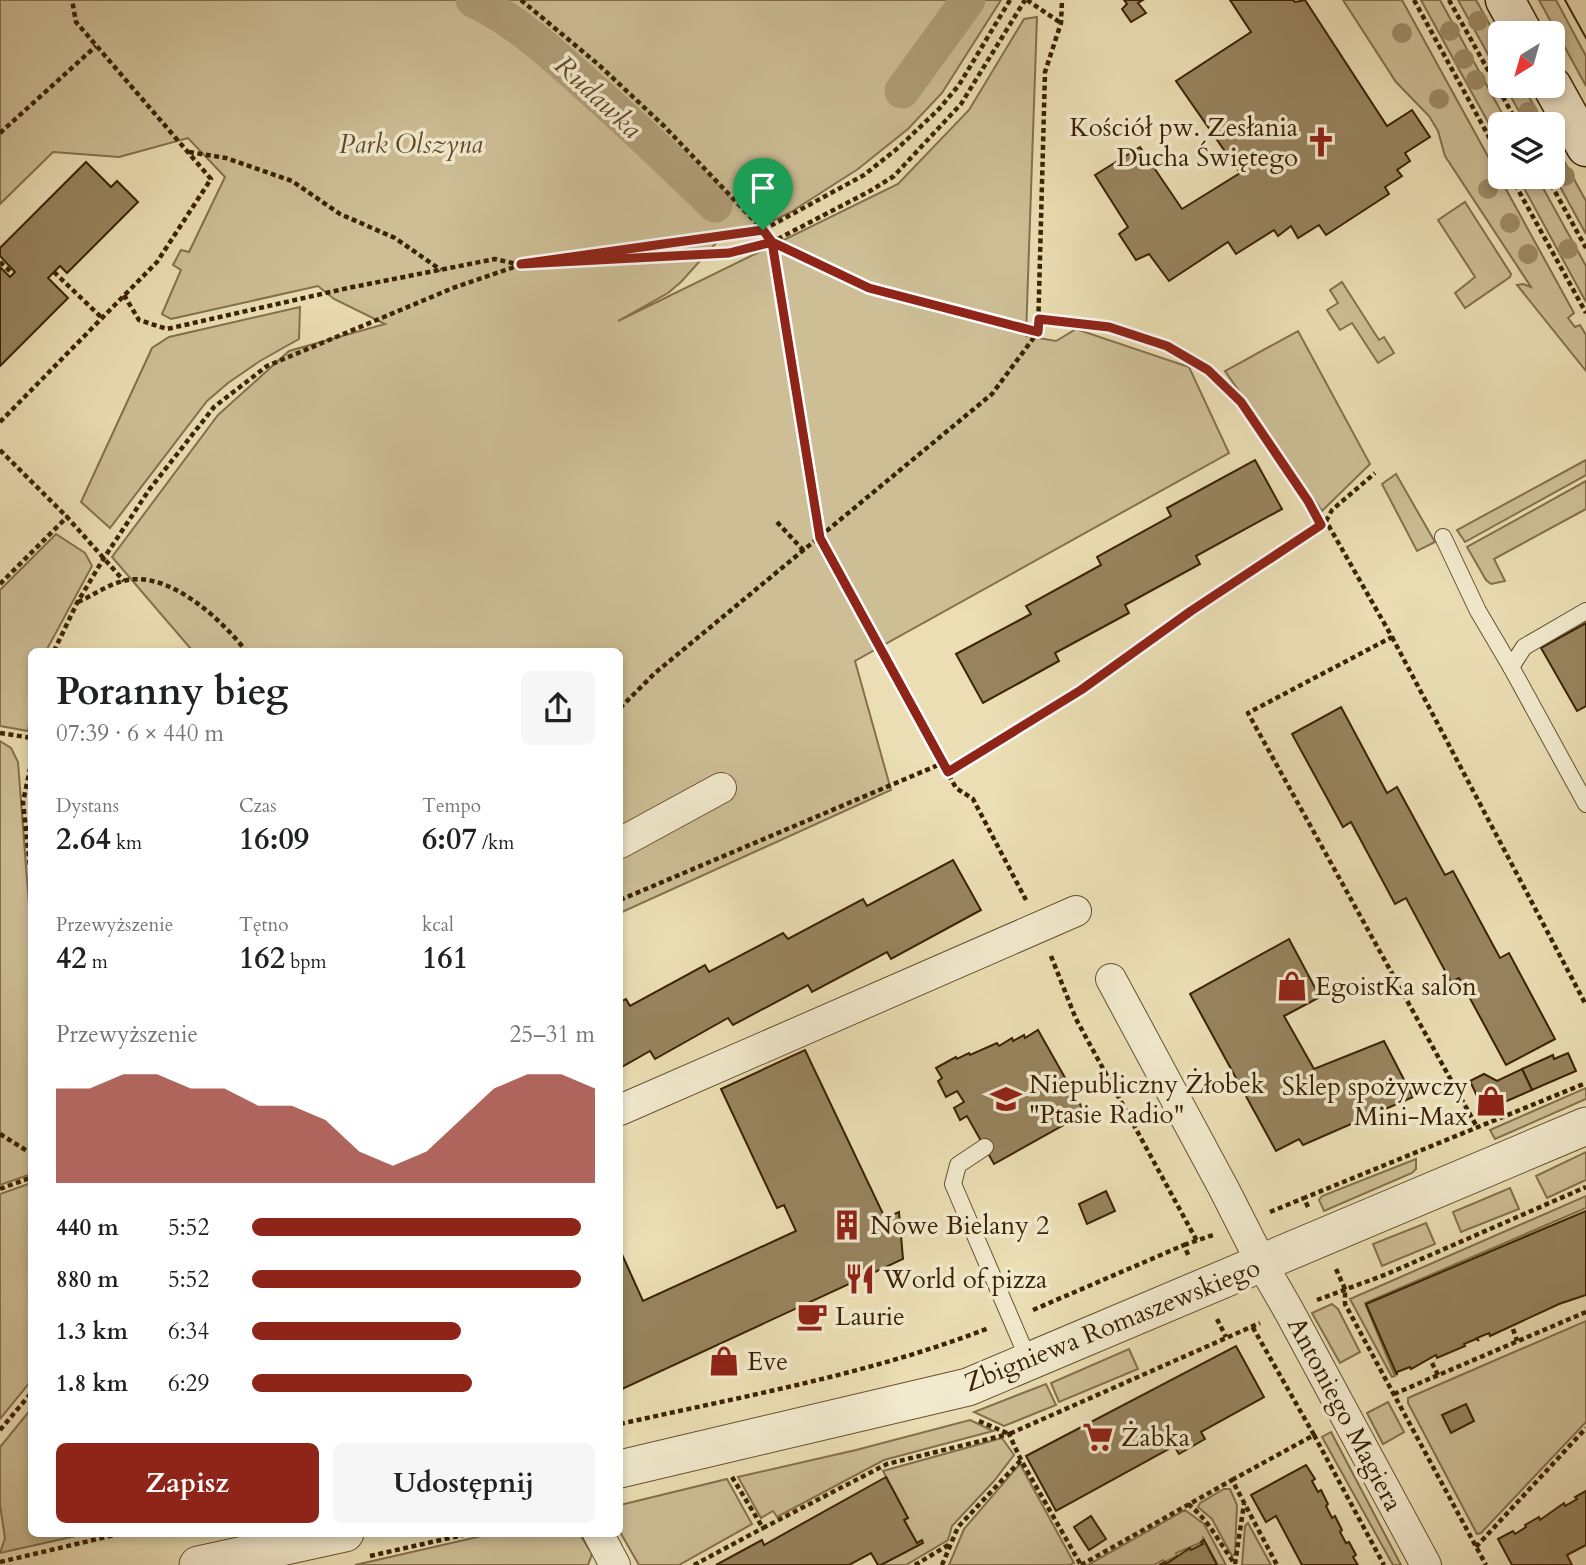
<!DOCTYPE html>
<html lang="pl">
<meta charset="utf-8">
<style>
:root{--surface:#fff;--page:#f6f6f6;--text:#202124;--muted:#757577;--accent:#8f2418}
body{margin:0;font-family:Cardo,serif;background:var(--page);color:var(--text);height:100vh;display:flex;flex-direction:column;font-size:26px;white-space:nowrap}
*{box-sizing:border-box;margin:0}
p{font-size:23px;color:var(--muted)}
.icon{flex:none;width:38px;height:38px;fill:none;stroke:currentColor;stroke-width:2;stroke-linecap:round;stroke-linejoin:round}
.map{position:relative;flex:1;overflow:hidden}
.sheet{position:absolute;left:28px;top:648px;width:595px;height:889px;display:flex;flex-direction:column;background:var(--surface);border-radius:10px;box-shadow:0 4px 10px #0003}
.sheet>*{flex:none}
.needle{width:46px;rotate:217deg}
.buttons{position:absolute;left:1488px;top:21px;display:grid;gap:14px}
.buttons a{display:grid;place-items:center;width:77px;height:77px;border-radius:10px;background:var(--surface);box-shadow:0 4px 10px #0003;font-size:35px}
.pin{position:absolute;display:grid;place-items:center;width:60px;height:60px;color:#fff;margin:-72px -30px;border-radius:50% 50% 50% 0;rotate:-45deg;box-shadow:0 0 7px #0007}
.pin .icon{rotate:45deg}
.round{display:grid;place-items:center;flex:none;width:74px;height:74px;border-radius:10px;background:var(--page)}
.overview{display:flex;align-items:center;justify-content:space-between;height:119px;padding:0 28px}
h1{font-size:38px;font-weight:700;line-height:52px}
.metrics{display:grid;grid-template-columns:repeat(3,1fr);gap:10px;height:119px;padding:7px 28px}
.metrics div{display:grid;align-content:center}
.metrics b{font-size:30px;font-weight:700}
.metrics small{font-size:19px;font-weight:400}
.metrics p{font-size:19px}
.chart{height:196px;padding:14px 28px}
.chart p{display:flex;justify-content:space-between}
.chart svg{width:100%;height:126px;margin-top:7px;fill:var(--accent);opacity:.7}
.button{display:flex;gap:14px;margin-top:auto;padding:14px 28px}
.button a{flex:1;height:80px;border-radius:10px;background:var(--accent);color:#fff;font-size:28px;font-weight:700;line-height:80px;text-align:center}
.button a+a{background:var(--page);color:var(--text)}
ul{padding:0 28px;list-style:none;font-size:23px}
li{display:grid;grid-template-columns:112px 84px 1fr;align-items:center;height:52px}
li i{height:18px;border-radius:9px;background:var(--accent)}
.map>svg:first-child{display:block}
</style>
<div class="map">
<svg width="1586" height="1565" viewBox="0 0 1586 1565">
<rect width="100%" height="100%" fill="#ebdeb4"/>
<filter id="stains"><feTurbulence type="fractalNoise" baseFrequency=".00286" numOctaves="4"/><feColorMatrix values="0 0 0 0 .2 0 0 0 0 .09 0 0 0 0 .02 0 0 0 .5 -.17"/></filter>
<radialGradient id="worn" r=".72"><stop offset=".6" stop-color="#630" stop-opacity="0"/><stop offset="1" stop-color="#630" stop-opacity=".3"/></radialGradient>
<g fill="#cdbe96" stroke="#84704c" stroke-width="2">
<polygon points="0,0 1001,0 942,93 908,129 858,169 791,212 737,238 717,242 681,282 668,293 618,321 898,184 969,110 1024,19 1037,17 1026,336 1056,341 1076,329 1189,367 1229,453 855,661 891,790 620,913 620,651 189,651 191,649 112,557 218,415 289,351 385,324 334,299 318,286 171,319 162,314 181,270 173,265 181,250 189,252 225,177 188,138 119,157 53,152 0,204"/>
<polygon points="1343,0 1402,0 1574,313 1568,318 1575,327 1580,325 1586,335 1586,371 1517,285 1523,284 1531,287 1445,156 1438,131 1429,116 1396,82"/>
<polygon points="1421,0 1440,0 1508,124 1500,124 1500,144"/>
<polygon points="1458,0 1476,0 1500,43 1500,76"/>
<polygon points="1539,0 1556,0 1586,56 1586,86"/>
<polygon points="1505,86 1523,86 1544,124 1526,124"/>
<polygon points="1552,139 1586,201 1586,234 1552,172"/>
<polygon points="1518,177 1537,177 1586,266 1586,302"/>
<polygon points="1465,202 1511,274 1510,277 1465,308 1455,293 1475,277 1438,220"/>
<polygon points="1342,282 1379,340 1384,337 1394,353 1378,363 1352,323 1340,330 1327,310 1338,303 1330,290"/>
<polygon points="300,307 299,339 260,361 228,383 207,401 110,528 81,502 152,348 169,337"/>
<polygon points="1298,331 1370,464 1322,511 1225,371"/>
<polygon points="1586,460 1586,475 1465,542 1457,530"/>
<polygon points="1396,474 1435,542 1417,551 1382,484"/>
<polygon points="1586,481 1586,509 1494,559 1505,581 1491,584 1486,580 1467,547"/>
<polygon points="56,534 85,553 92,566 46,651 32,651 31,711 28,731 0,726 0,590"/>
<polygon points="0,741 11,748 18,762 32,944 31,1174 0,1185"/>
<polygon points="1586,1088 1586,1099 1495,1139 1490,1130"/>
<polygon points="1586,1152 1586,1180 1547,1198 1536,1176"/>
<polygon points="1416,1159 1416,1169 1412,1173 1324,1211 1319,1200 1322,1196"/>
<polygon points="31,1183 31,1381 0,1419 0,1194"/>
<polygon points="1510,1188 1519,1209 1461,1232 1453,1212"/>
<polygon points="1586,1196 1586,1208 1365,1303 1395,1376 1392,1377 1350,1299"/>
<polygon points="1426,1223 1435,1244 1382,1266 1373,1244"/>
<polygon points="1332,1304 1338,1309 1360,1352 1340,1363 1312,1313"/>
<polygon points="1586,1321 1586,1422 1481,1533 1477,1534 1408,1403 1408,1398"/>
<polygon points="1129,1349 1138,1369 1059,1402 1051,1383"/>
<polygon points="1046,1384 1056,1405 1004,1426 974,1412"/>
<polygon points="1388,1402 1404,1432 1383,1444 1367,1413"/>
<polygon points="31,1409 32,1533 89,1533 0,1553 5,1538 0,1505 0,1447"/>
<polygon points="970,1420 993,1431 884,1460 777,1517 773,1511 761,1518 738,1477 856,1450"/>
<polygon points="1331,1432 1401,1565 1393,1565 1322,1437"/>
<polygon points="1002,1438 1014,1455 994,1481 952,1526 948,1540 906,1565 881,1565 921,1541 917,1543 904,1520 908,1518 883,1471"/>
<polygon points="1020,1464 1074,1563 1070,1565 949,1565 964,1529"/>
<polygon points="727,1479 752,1524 679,1565 639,1565 620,1532 620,1505"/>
<polygon points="1224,1489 1230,1489 1237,1505 1235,1554 1232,1556 1212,1519 1198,1507 1200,1503"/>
<polygon points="1185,1510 1204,1524 1226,1565 1218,1565 1203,1538 1202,1542 1176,1553 1177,1556 1165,1562 1163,1560 1154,1565 1088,1565"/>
<polygon points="1248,1523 1271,1565 1242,1565 1245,1526"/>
<polygon points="495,1533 579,1533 592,1554 588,1565 355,1565"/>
</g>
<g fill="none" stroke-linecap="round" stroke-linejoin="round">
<g stroke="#af9e78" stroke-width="35">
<path d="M473,0C517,21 553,54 589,87C632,125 674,165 715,205"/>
<polyline points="902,91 968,0"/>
</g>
</g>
<g fill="#97845f" stroke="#3b2203" stroke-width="2">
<polygon points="1124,0 1143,0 1138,3 1146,13 1131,22 1122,9 1127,4"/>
<polygon points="1230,0 1293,0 1295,2 1305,0 1387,126 1412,110 1430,137 1405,153 1410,161 1397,170 1402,176 1385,187 1389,194 1326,235 1319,225 1298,238 1291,226 1278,236 1274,230 1236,254 1228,242 1169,281 1149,254 1136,260 1119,234 1128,227 1095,175 1140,147 1182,209 1240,173 1176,81 1251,32"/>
<polygon points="86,162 111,187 117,181 138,202 67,273 60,266 48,278 68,298 0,366 0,267 10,277 15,272 0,256 0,248"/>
<polygon points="1255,460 1282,509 1196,556 1200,564 1125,605 1129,613 1055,653 1059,661 983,703 956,654 1031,614 1026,606 1101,565 1097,557 1171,516 1167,508"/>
<polygon points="1586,623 1586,706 1577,711 1541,648"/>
<polygon points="1341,707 1387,793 1397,787 1445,875 1453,871 1500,958 1509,953 1555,1039 1506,1065 1459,978 1451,982 1406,898 1395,904 1351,822 1343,827 1292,734"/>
<polygon points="953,860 981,910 891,959 887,952 812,992 808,985 733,1025 728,1018 655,1059 650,1051 620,1068 620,1002 626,999 630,1006 705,965 709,972 783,933 788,939 863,899 867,906"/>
<polygon points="1289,939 1320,997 1284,1016 1314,1069 1384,1041 1413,1097 1303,1145 1299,1139 1276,1151 1190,994"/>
<polygon points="1038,1030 1085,1113 994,1164 967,1116 960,1120 954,1108 964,1102 957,1091 946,1097 938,1081 942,1078 936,1068 956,1057 957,1059 969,1053 970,1055 997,1043 999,1046 1012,1038 1013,1041 1024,1035 1025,1038"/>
<polygon points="805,1050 884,1216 883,1219 899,1212 903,1259 620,1390 620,1250 643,1301 796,1231 784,1205 777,1208 721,1089"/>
<polygon points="1568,1053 1576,1071 1532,1090 1522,1069 1553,1055 1554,1059"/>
<polygon points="1522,1069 1532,1090 1484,1111 1470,1081 1484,1074 1497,1081"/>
<polygon points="1106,1191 1115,1211 1087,1224 1079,1204"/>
<polygon points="1586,1211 1586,1295 1559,1304 1490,1336 1489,1333 1477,1338 1479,1341 1476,1339 1464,1344 1465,1346 1437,1358 1436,1355 1411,1369 1410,1367 1397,1372 1397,1375 1366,1304"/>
<polygon points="1236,1346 1264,1397 1201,1432 1205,1439 1179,1454 1174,1446 1056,1511 1026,1456"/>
<polygon points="1466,1404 1474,1421 1451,1433 1442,1415"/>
<polygon points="1306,1465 1315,1479 1312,1481 1318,1492 1321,1490 1328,1504 1326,1506 1332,1518 1335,1516 1342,1530 1340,1532 1346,1543 1349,1542 1356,1555 1353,1557 1358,1565 1302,1565 1276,1516 1266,1522 1251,1495"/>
<polygon points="886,1477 908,1518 904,1520 917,1543 922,1540 923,1543 881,1565 878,1565 871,1553 849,1565 716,1565 762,1540 764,1545"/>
<polygon points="1586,1491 1586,1545 1567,1555 1572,1565 1512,1565 1498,1539 1513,1531 1515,1534 1526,1527 1525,1525 1539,1517 1540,1520 1564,1503 1565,1506 1577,1499 1575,1497"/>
<polygon points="1091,1516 1106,1539 1089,1550 1074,1527"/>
<polygon points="1204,1540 1217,1565 1159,1565 1165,1562 1166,1564 1190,1548 1191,1550 1203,1544 1201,1542"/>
</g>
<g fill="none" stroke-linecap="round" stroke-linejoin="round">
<g stroke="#67512f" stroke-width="18">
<g id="service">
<polyline points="1443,537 1478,611 1511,667 1586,804"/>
<polyline points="1511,667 1524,647 1586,611"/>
<polyline points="985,1147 958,1165 953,1184 1029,1361"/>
</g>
</g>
<g stroke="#67512f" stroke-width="32">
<g id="minor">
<polyline points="620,843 721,788"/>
<polyline points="1111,979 1224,1189 1262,1264 1289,1311 1426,1565"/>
<polyline points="620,1110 1076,911"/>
<polyline points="598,1533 615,1565"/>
</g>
</g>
<g stroke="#67512f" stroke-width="39">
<g id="tertiary">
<polyline points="620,1469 968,1387 1586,1126"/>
<polyline points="198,1565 345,1533"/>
</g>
</g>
<g stroke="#3b2203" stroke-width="41">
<g id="secondary">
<polyline points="1505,0 1523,33"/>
<polyline points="1552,86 1586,147"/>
</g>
</g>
<g stroke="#3b2203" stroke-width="4.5" stroke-dasharray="5 3.5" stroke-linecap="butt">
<polyline points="521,0 599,65 664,126 763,230"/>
<polyline points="1010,0 959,85 939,109 898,148 864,175 763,230 772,242 869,288 1038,332 1045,72 1061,23 1062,0"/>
<polyline points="1027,0 1061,23"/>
<polyline points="1414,0 1500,157"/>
<polyline points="1449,0 1518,124"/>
<polyline points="0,133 96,46"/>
<polyline points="189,152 226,158 292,181 340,214 395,238 441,270"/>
<polyline points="1511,177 1586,313"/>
<polyline points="1547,177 1586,248"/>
<polyline points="772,242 820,538 956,788 973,799 1026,900"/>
<polyline points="550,260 763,230"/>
<polyline points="0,262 13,274"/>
<polyline points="54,272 102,318"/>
<polyline points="124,295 139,320 167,329 348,288 495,259 521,265 729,253 772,242 870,191 894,176 961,104 1025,0"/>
<polyline points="1039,319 1109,327 1167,346 1208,370 1241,402 1308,501 1320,525"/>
<polyline points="0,422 157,262 211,179 76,22 72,0"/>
<polyline points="0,450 67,517"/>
<polyline points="1326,521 1332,510 1375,473"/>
<polyline points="777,522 804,551"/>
<polyline points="0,584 67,517 124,581"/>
<path d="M78,602C92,596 107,585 123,581C168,569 221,619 246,651"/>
<polyline points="1392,637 1586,1005"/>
<polyline points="54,651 77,603 104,558 149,490 214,407 267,366 453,288 520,265"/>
<polyline points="620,708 655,673 992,394 1038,332"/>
<polyline points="0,733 32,738"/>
<polyline points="32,759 23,802 32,886"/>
<polyline points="948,772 1081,690 1191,612 1326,521 1392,637 1248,713 1477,1127"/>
<polyline points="620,900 943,763"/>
<polyline points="1051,956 1076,1019 1197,1241"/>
<polyline points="0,1134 32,1154"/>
<polyline points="0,1189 32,1177"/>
<polyline points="1308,1207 1304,1198 1586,1083"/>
<polyline points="1270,1212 1304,1198"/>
<polyline points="1184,1245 1213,1235"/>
<polyline points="1336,1269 1345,1289 1345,1304 1486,1565"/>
<polyline points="1317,1300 1387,1274 1586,1187"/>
<polyline points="1033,1310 1184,1245 1189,1257"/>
<polyline points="1217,1319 1226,1337"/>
<polyline points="1513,1329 1517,1341"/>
<polyline points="1432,1363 1438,1375"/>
<polyline points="1394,1394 1586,1312"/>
<polyline points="979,1421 1009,1434 1260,1323"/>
<path d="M620,1424C744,1396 870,1374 989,1328"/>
<polyline points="0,1430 32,1392"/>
<polyline points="1314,1435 1384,1565"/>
<polyline points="732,1477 763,1528 887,1464 1009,1434 1021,1460 1081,1565"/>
<polyline points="1232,1480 1314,1435 1252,1326"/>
<path d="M1188,1504C1210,1521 1219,1543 1235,1564"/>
<polyline points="1476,1547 1586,1428"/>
<polyline points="370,1556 472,1533"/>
<polyline points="0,1562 123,1533"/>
<polyline points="1235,1564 1244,1504"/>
<polyline points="694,1565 763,1528"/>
<polyline points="915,1565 950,1544"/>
<polyline points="942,1565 958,1527 1021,1460"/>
<polyline points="1081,1565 1232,1480 1277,1565"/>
</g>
<use href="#service" stroke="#f2eace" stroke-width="16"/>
<use href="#minor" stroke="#f2eace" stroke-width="30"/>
<use href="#tertiary" stroke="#f2eace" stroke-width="37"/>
<use href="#secondary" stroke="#f2eace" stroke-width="38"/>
<polyline stroke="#3b2203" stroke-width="2" points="1565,0 1586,38"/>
</g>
<g fill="#9f8c67">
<circle cx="1478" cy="21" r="10"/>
<circle cx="1450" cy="31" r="10"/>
<circle cx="1402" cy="33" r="10"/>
<circle cx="1464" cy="59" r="10"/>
<circle cx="1476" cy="80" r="10"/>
<circle cx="1439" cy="99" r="10"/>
<circle cx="1528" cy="112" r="10"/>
<circle cx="1565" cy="176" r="10"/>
<circle cx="1488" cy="189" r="10"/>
<circle cx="1510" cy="223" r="10"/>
<circle cx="1568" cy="249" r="10"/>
<circle cx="1528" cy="254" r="10"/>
</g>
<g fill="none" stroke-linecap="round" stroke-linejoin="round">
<g stroke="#fff" stroke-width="14">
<polyline id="route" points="763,230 521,264 729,253 772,242 869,288 1038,332 1039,319 1109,327 1167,346 1208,370 1241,402 1308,501 1321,525 1191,611 1081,690 948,772 820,538 772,242 763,230"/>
</g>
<use href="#route" stroke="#8f2418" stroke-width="9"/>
</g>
<defs>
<g id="church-bare" transform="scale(2.415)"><path d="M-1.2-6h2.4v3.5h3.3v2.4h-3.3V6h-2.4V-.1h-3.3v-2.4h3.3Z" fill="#8f2418" stroke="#f2eace" stroke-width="2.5" paint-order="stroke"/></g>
<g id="shop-bare" transform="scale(2.415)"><path d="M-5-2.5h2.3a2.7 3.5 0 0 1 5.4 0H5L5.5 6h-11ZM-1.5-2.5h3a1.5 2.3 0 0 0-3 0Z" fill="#8f2418" stroke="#f2eace" stroke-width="2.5" paint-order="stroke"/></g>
<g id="school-bare" transform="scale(2.415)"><path d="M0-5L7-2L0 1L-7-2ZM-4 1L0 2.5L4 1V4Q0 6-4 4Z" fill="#8f2418" stroke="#f2eace" stroke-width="2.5" paint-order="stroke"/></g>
<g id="building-bare" transform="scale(2.415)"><path d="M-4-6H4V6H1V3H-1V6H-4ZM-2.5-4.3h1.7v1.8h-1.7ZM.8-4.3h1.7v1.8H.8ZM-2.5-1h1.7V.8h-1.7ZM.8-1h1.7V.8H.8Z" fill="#8f2418" stroke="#f2eace" stroke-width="2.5" paint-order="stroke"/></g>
<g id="restaurant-bare" transform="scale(2.415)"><path d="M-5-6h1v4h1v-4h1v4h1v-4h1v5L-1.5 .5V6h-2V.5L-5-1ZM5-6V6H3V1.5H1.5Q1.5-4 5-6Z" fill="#8f2418" stroke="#f2eace" stroke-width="2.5" paint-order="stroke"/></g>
<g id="cafe-bare" transform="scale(2.415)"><path d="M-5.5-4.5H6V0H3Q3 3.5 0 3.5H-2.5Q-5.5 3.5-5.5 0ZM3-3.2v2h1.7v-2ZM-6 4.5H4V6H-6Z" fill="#8f2418" stroke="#f2eace" stroke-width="2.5" paint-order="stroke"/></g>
<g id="supermarket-bare" transform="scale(2.415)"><path d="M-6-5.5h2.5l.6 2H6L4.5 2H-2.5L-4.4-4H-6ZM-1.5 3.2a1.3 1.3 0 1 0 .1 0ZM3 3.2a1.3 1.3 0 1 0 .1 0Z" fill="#8f2418" stroke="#f2eace" stroke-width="2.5" paint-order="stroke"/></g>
</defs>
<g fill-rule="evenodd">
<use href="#church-bare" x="1321" y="142"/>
<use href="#shop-bare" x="1292" y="986"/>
<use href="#school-bare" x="1006" y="1099"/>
<use href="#shop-bare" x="1491" y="1101"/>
<use href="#building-bare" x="847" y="1225"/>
<use href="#restaurant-bare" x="860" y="1279"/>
<use href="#cafe-bare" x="812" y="1316"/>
<use href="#shop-bare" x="724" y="1361"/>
<use href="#supermarket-bare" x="1098" y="1437"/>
</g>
<g text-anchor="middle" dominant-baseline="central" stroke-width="7" stroke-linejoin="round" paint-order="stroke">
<g font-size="26" fill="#3b2203" stroke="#f2eace" text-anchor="start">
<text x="1298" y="127" text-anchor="end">Kościół pw. Zesłania<tspan x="1298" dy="30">Ducha Świętego</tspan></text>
<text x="1315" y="986">EgoistKa salon</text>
<text x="1029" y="1084">Niepubliczny Żłobek<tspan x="1029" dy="30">"Ptasie Radio"</tspan></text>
<text x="1468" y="1086" text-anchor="end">Sklep spożywczy<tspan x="1468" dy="30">Mini-Max</tspan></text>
<text x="870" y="1225">Nowe Bielany 2</text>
<text x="883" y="1279">World of pizza</text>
<text x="835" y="1316">Laurie</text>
<text x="747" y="1361">Eve</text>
<text x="1121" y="1437">Żabka</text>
</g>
<g font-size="26" font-style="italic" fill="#604928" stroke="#f2eace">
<text x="411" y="144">Park Olszyna</text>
</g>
<g font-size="26" fill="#3b2203" stroke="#f2eace">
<text transform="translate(1112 1325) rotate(-22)">Zbigniewa Romaszewskiego</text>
<text transform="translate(1345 1414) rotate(62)">Antoniego Magiera</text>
</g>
<g font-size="28" font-style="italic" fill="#644d2c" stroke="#f2eace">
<text transform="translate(598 97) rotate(43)">Rudawka</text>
</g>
</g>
<rect width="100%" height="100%" filter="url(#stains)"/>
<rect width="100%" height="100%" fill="url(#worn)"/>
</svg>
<div class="buttons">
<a><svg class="needle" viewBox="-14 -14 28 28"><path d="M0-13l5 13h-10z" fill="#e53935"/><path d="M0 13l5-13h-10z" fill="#757577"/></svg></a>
<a><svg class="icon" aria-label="layers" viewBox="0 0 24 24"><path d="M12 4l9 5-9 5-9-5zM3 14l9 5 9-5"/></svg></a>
</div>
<div class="pin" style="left:763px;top:230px;background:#1e9e55"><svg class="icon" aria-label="arrive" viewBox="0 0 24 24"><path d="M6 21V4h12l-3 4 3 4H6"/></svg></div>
<section class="sheet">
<div class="overview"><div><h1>Poranny bieg</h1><p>07:39 · 6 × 440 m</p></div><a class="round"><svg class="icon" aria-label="share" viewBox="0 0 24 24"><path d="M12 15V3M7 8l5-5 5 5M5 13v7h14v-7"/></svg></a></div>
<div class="metrics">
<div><p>Dystans</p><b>2.64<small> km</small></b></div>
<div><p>Czas</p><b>16:09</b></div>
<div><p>Tempo</p><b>6:07<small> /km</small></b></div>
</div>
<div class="metrics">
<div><p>Przewyższenie</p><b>42<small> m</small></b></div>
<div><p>Tętno</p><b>162<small> bpm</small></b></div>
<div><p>kcal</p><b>161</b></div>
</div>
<div class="chart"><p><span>Przewyższenie</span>25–31 m</p>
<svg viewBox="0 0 160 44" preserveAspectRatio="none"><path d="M0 44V11L10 11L20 6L30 6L40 11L50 11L60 17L70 17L80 22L90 33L100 38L110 33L120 22L130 11L140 6L150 6L160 11V44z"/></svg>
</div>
<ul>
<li><b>440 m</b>5:52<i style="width:96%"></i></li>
<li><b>880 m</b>5:52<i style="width:96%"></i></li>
<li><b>1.3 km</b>6:34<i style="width:61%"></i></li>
<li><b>1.8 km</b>6:29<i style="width:64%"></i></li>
</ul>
<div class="button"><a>Zapisz</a><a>Udostępnij</a></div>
</section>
</div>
